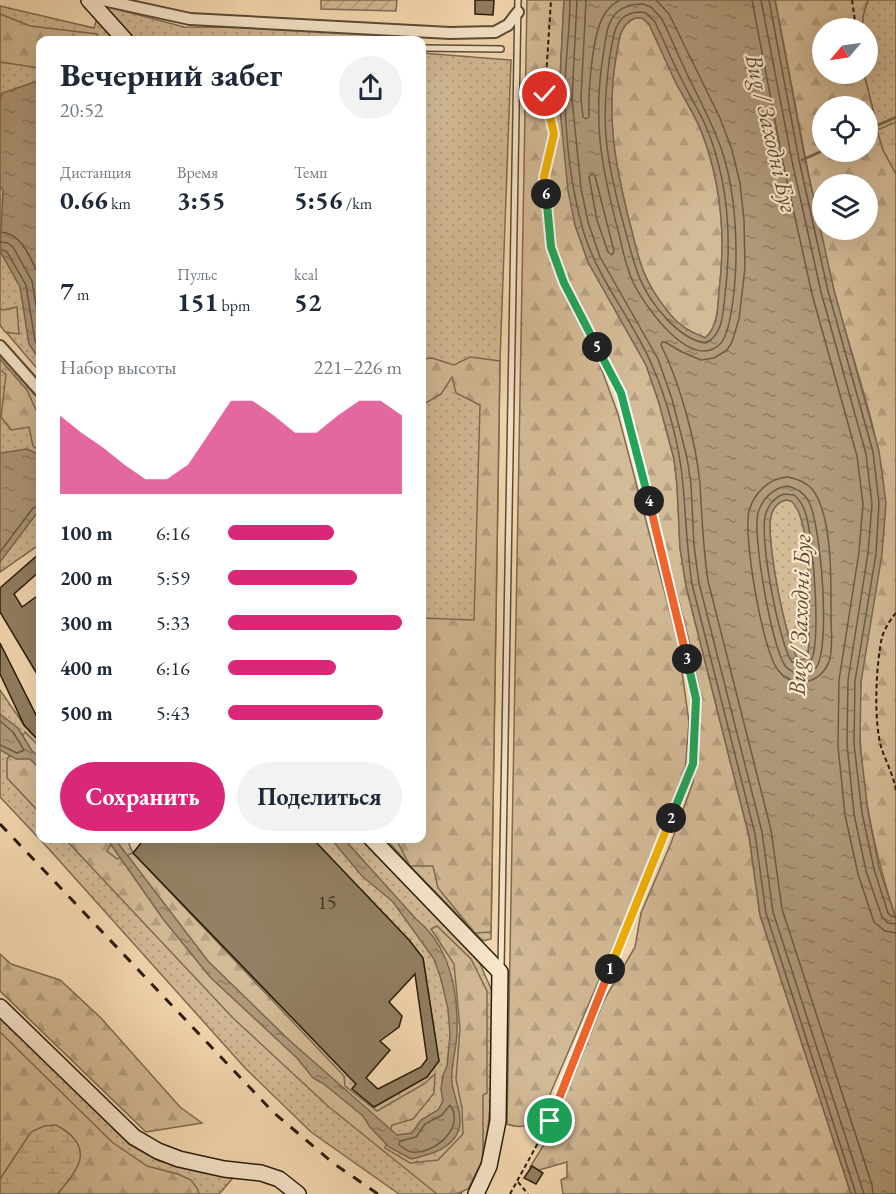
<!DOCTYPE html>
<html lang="ru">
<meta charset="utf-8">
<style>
:root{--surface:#fff;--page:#f2f2f3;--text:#1f2937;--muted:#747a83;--accent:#db2777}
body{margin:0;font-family:"EB Garamond",serif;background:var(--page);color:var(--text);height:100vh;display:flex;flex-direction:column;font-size:22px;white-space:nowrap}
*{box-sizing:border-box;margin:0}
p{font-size:20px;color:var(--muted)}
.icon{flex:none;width:33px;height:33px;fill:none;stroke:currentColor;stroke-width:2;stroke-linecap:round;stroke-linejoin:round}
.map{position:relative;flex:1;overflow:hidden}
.sheet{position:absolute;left:36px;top:36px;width:390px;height:807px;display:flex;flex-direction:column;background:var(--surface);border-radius:12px;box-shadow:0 6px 24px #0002}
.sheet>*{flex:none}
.needle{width:39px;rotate:241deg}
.tools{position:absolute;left:812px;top:18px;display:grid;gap:12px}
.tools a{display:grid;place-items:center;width:66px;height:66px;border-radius:50%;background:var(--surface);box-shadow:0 6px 24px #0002;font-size:30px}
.pin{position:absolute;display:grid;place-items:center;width:51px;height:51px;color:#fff;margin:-26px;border:3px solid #fff;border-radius:50%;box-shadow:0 2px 6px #0007}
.km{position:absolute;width:30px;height:30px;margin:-15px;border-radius:50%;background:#222;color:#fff;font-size:16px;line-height:30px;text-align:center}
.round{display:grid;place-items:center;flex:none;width:63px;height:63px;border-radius:32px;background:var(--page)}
.headline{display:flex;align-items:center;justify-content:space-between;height:102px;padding:0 24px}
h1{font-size:33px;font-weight:700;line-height:45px}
.stats{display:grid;grid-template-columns:repeat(3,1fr);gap:9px;height:102px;padding:6px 24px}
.stats div{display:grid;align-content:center}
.stats b{font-size:26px;font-weight:700}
.stats small{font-size:16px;font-weight:400}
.stats p{font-size:16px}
.chart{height:168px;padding:12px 24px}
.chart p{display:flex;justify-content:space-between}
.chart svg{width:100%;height:108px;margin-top:6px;fill:var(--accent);opacity:.7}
.cta{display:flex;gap:12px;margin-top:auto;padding:12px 24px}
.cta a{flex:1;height:69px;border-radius:36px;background:var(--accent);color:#fff;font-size:24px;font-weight:700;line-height:69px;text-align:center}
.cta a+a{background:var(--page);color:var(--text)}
ul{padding:0 24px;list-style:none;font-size:20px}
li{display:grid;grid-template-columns:96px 72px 1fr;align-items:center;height:45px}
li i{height:15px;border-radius:8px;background:var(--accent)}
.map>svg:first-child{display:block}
</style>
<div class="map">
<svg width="896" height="1194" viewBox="0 0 896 1194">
<defs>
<pattern id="grass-dots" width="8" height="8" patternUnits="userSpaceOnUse" patternTransform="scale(1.5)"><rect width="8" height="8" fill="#d4bb97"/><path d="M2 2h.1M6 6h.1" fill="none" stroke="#b6a081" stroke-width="1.8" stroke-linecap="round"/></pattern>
<pattern id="forest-firs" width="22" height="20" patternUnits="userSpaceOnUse" patternTransform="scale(1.5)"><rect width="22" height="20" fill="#d4bb97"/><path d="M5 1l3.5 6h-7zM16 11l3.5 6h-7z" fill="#b6a081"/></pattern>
<pattern id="wetland-marsh" width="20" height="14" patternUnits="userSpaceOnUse" patternTransform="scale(1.5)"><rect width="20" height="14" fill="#d4bb97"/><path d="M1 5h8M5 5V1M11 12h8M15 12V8" fill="none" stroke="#b6a081"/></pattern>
<pattern id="garden-furrows" width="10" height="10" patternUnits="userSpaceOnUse" patternTransform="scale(1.5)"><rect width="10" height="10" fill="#d4bb97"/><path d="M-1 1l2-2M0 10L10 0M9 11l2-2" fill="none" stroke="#b6a081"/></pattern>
<pattern id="water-ripples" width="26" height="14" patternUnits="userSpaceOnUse" patternTransform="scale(1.5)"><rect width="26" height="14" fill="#b09a7b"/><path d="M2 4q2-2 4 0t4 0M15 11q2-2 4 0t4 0" fill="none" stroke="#8f7d63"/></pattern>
</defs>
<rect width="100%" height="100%" fill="#f7dcb4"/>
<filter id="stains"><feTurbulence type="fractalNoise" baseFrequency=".00333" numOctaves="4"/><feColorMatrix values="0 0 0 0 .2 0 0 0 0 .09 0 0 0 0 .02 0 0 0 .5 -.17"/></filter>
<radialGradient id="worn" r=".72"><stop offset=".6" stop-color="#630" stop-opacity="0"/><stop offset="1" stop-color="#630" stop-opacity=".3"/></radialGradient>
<g fill="url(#grass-dots)" stroke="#7e6b52" stroke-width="1.5">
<polygon points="868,0 896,0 896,174 883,150 864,74 867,74 867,28 862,28 863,16"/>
<polygon points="101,5 184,27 357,28 374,40 40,40 40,372 0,325 0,6 94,28"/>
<polygon points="422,53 511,60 500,361 491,939 483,941 410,866 386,839 422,838"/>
<polygon points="0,355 40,400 40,544 0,572"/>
<path d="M786,500H791C813,519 809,613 809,642L808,656L802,660H799C786,648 765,534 771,516C773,508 778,502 786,500Z"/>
<polygon points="0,690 24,725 40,742 40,838 127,839 133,853 356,1084 352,1089 374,1107 427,1077 439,1061 423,958 409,940 312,839 362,839 477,957 492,991 491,1096 486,1149 461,1194 399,1194 311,1132 245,1068 48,848 0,797"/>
<polygon points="0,1018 130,1145 159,1161 233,1178 219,1194 0,1194"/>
</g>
<g fill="url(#forest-firs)" stroke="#7e6b52" stroke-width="1.5" fill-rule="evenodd">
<path d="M527,0H564L559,99L575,225L588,262L646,365L659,403L674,459L677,485L680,548L686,586L749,836L760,915L851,1194H563L561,1180L567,1177V1162L532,1172L530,1167L550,1135L604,1000L635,947L641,913L671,843L693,782L699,720V688L689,641L626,395L573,290L564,294L597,357L618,414L678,643L689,722L685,772L633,901L539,1120C528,1126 519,1129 507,1124Z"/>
<path d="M775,0H868L863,16L862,28H822V74H864L883,150L896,174V919C871,842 855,764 861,683C865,633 880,584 883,534C884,523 886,512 885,501C880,429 852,360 834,291C810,195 795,97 775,0ZM822,106H867V152H822ZM822,184H867V230H822Z"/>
<polygon points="0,14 30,26 97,34 99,40 40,40 40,70 39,68 0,62"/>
<path d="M635,18H642L649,24C658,44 667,63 676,83C684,98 693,112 700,128C721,180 726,236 719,291C718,306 718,328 705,338C697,334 688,331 681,325C669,316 652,291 646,277C638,261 635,242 630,224C615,165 606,118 616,57C619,41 619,25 635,18Z"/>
<polygon points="17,307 19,334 5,332 0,325 0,308 3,310"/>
<polygon points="470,357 500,361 491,932 475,933 438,888 433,866 410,866 396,839 422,838 422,618 474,620 480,405 456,393 452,377 441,394 424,404 422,402 422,359 432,358 454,365"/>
<polygon points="0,359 27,390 40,419 40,451 33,446 29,427 11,430 1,417 6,374 0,370"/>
<polygon points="25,732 40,747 40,813 7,778 7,759"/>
<polygon points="65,839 114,839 107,851 117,859 133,853 344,1076 345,1086 377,1111 424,1084 435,1074 434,1093 413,1119 392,1125 385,1148 410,1163 438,1160 463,1134 462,1108 456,1079 460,1029 454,964 431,929 437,926 471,959 487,991 487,1093 483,1095 483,1159 468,1189 456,1194 437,1194 329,1107 233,1018"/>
<polygon points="0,954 11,964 60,980 101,1018 180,1107 202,1123 146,1132 0,991"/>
<polygon points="0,1032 112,1142 147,1166 178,1174 191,1180 197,1188 199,1194 0,1194"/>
</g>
<g fill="url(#wetland-marsh)" stroke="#7e6b52" stroke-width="1.5">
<polygon points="896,122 896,174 883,150 877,130"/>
<path d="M56,1125C95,1146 81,1168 57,1194H0V1179L31,1132L44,1126Z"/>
</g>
<polygon fill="url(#garden-furrows)" stroke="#7e6b52" stroke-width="1.5" points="321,0 397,0 396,11 321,9"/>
<g fill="url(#water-ripples)" stroke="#79674f" stroke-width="1.5" fill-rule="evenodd">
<path d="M564,0H775L805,159L834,290L879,451L886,503L882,554L861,682L860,744L868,812L879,867L896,919V1194H851L760,915L749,836L686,586L680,548L677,485L674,459L659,403L646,365L588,262L575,225L568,191L559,99ZM635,18H642L649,24C658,44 667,64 676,83C684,98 693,112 700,128C721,180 726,236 719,291C718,306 718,328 705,338C697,334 688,331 681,325C669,316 652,291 646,277C638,261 635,242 630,224C615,165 606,118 616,57C619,41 619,25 635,18ZM786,500L791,501C813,519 809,613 809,642L808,656L802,660H799C786,647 765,534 771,516C773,508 778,502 786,500Z"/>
<polygon points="38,81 40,84 40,367 37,356 29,344 20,287 0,251 3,190 0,186 0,99 2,93"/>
<polygon points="27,449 40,455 40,509 0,562 0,453"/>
<polygon points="0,714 18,728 32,751 40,757 40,769 30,759 16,759 0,750"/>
<path d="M107,839H115L208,961L289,1040L397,1135L412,1133L421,1120L438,1110L443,1101L441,1089L443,1075L447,1066L450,1035L448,1009L441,979L434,959L393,902L362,876L331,839H344L416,919C450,946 458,992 457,1032C457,1049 450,1066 452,1083C454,1097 463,1114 459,1129C453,1149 429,1155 411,1159L389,1147L370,1127L363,1116L324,1084L313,1078L297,1058L210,977L163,919Z"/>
</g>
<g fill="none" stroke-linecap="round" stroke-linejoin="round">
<g stroke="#6c5a44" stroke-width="1.5">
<path d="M570,0C570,33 564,67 565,100C566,141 571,186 582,226C595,276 630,315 651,363C667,398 680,447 683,485C686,519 687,551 692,584L755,834L766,913L856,1194"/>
<polyline points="577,0 572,99 581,188 588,222 600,257 658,359 672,399 687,458 691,484 694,546 699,583 762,832 773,912 864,1194"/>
<path d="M586,0L581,99L583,117L586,119L589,117C588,93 592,36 603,17C607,9 612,4 620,0"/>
<path d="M656,0L669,14L720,118L732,150L740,183L744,220L745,268L739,319L732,342L727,350L714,358L701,360L682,352L665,342H662L661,345C680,383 696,442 700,484C702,517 703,549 708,581L771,830L782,909L872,1185L873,1194"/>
<polyline points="752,0 783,163 812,294 857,456 863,504 859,552 839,680 838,746 845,815 858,874 874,922 885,931 896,933"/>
<polyline points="761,0 792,161 821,292 866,454 872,504 868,553 848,680 847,744 854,814 866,871 882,917 888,923 896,924"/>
<polyline points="769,0 799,160 828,291 873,452 879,503 876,554 855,681 854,744 862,813 874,869 888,913 891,916 896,917"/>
<path d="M643,4L651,7L662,19C671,38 679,57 688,76C700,101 713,124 722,151C733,184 736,219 736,254C736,272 733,329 721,343C692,374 646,307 635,286C626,270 623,250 619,234C601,167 592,119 604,50C606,37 607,22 617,12C624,6 634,4 643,4Z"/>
<path d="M641,12L646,13L655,22C664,41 672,61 682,80C689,95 698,109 705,124C728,178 732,238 725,295C723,312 723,335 706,343C679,340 650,303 640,279C633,262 629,244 624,226C617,200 610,173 607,146C603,116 606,84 610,55C612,45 613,32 618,24C623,15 631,12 641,12Z"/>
<polygon points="592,174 595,176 614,251 612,255 608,252 597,220 589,177"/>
<path d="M0,232C23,233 31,260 40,278"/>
<polyline points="0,242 8,243 13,247 32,281 40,329"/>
<polyline points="0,249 7,252 26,285 35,341 40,350"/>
<path d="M788,477C798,479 806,482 812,489C833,515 831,584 831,616C831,630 833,644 830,658C824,684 791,692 776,667C762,645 743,536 749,511C754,493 769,478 788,477Z"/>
<path d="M787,486C797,488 804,492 809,502C821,526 831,647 816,668C807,675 795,676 786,667C772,650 752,534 758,513C762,499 773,488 787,486Z"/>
<path d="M784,494L794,495C801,501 804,507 806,515C813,538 822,645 810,663L803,666L792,662C779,644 758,534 766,513C769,504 775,497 784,494Z"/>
<polyline points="0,552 33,508 40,506"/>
<polyline points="0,721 13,732 24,750 17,753 0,745"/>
<path d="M450,1105C466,1127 434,1155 412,1152C408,1152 402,1147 399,1145L400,1141L416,1137L425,1124L442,1115Z"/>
</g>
<g stroke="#79674f" stroke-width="3">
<polyline points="867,130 896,117"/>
<polyline points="802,160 822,151"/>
</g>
</g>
<g fill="#937f63" stroke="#271b0c" stroke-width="1.5" fill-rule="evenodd">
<polygon points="475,0 494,0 493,15 475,14"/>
<polygon points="40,553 40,571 14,594 22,607 40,594 40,679 0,612 0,588"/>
<polygon points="0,643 40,723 40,742 24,725 0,674"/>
<path d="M145,838H312L409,940L423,958L439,1061L427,1077L374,1107L352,1089L356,1084L133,853ZM415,974L427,1059L421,1067L378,1089L366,1078L390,1050L380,1041L399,1027L402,1016L389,1002Z"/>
<polygon points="532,1166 543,1173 536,1184 524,1178"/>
</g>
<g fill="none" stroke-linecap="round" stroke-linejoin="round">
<g stroke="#5b4b36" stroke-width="8">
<g id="service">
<polyline points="422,48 501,49"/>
<polyline points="501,967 518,0"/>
</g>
</g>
<g stroke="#5b4b36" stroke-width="14">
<g id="minor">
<polyline points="103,0 190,19 450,33 495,32 508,25 518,12"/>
<polyline points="0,346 40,391"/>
</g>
</g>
<g stroke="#271b0c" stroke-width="18">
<g id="secondary">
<polyline points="89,0 125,40"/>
<polyline points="371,838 500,972 498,1121 489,1166 476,1194"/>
<polyline points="0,1007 134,1137 158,1151 179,1159 224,1169 261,1173 279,1179 298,1194"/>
</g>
</g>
<g stroke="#271b0c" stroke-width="2" stroke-dasharray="4.5 3" stroke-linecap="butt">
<polyline points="852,0 856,28"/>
<path d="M896,613C890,620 885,628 882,637C876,665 873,722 882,750C887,763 893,775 896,790"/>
<polyline points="518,1182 528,1194"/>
<polyline points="510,1194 550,1121 693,764 696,699 661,546 621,393 564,283 551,247 544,177 553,134 545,94 551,0"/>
</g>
<use href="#service" stroke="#fae8ce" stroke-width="5"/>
<use href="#minor" stroke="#fae8ce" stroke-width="10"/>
<use href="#secondary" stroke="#fae8ce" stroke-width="15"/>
<polyline stroke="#271b0c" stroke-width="3" stroke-dasharray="10 10" stroke-linecap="butt" points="0,824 273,1112 333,1163 378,1194"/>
</g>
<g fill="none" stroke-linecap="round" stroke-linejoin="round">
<g stroke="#fff" stroke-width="12">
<polyline id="split-1" points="550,1121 610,969"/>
</g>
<g stroke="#fff" stroke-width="12">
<polyline id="split-2" points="610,969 671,818"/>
</g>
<g stroke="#fff" stroke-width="12">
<polyline id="split-3" points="671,818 693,764 696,699 687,659"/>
</g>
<g stroke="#fff" stroke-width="12">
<polyline id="split-4" points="649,501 687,659"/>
</g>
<g stroke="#fff" stroke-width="12">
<polyline id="split-5" points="597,347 621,393 649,501"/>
</g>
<g stroke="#fff" stroke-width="12">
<polyline id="split-6" points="546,194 551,247 564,283 597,347"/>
</g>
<g stroke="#fff" stroke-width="12">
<polyline id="split-7" points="545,94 554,134 544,177 546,194"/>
</g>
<use href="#split-1" stroke="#f0652b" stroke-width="8"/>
<use href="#split-2" stroke="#f5b400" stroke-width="8"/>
<use href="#split-3" stroke="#22a559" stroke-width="8"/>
<use href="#split-4" stroke="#f0652b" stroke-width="8"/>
<use href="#split-5" stroke="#22a559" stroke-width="8"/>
<use href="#split-6" stroke="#22a559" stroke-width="8"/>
<use href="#split-7" stroke="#f5b400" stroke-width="8"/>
</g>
<g text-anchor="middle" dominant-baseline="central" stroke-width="4.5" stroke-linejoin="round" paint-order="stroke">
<g font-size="20" fill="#423422">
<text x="327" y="902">15</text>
</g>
<g font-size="24" font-style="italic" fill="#5e4e38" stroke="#fae8ce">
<text transform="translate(772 133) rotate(77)">Bug / Заходні Буг</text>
<text transform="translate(799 615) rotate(-88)">Bug / Заходні Буг</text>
</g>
</g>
<rect width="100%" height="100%" filter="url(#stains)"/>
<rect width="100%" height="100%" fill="url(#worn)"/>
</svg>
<div class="tools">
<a><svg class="needle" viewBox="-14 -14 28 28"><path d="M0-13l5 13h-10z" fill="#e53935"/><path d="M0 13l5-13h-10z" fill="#747a83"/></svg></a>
<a><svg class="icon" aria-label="locate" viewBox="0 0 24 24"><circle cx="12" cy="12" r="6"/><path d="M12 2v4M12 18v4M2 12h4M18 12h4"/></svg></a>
<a><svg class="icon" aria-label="layers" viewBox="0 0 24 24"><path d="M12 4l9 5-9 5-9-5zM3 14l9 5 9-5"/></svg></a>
</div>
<div class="pin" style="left:550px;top:1121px;background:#1e9e55"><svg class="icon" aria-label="arrive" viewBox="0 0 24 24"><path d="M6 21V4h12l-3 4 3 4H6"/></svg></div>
<div class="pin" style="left:545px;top:94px;background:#d93025"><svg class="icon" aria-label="check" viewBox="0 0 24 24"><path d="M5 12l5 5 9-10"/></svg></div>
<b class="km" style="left:610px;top:969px">1</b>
<b class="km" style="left:671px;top:818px">2</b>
<b class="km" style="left:687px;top:659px">3</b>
<b class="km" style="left:649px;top:501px">4</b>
<b class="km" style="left:597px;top:347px">5</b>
<b class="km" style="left:546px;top:194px">6</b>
<section class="sheet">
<div class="headline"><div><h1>Вечерний забег</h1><p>20:52</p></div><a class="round"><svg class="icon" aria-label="share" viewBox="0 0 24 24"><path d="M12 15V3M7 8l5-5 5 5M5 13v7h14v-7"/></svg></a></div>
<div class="stats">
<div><p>Дистанция</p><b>0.66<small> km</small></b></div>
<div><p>Время</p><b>3:55</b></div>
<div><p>Темп</p><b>5:56<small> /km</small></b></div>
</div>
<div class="stats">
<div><b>7<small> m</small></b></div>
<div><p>Пульс</p><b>151<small> bpm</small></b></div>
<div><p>kcal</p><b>52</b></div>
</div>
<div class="chart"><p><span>Набор высоты</span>221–226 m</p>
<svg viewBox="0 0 160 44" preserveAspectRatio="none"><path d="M0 44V12L10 19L20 25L30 32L40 38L50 38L60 32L70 19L80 6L90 6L100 12L110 19L120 19L130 12L140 6L150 6L160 12V44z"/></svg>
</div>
<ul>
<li><b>100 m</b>6:16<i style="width:61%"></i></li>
<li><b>200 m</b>5:59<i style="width:74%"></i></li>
<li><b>300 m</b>5:33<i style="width:100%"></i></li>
<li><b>400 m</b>6:16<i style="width:62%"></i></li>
<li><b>500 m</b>5:43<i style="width:89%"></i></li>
</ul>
<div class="cta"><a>Сохранить</a><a>Поделиться</a></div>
</section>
</div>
